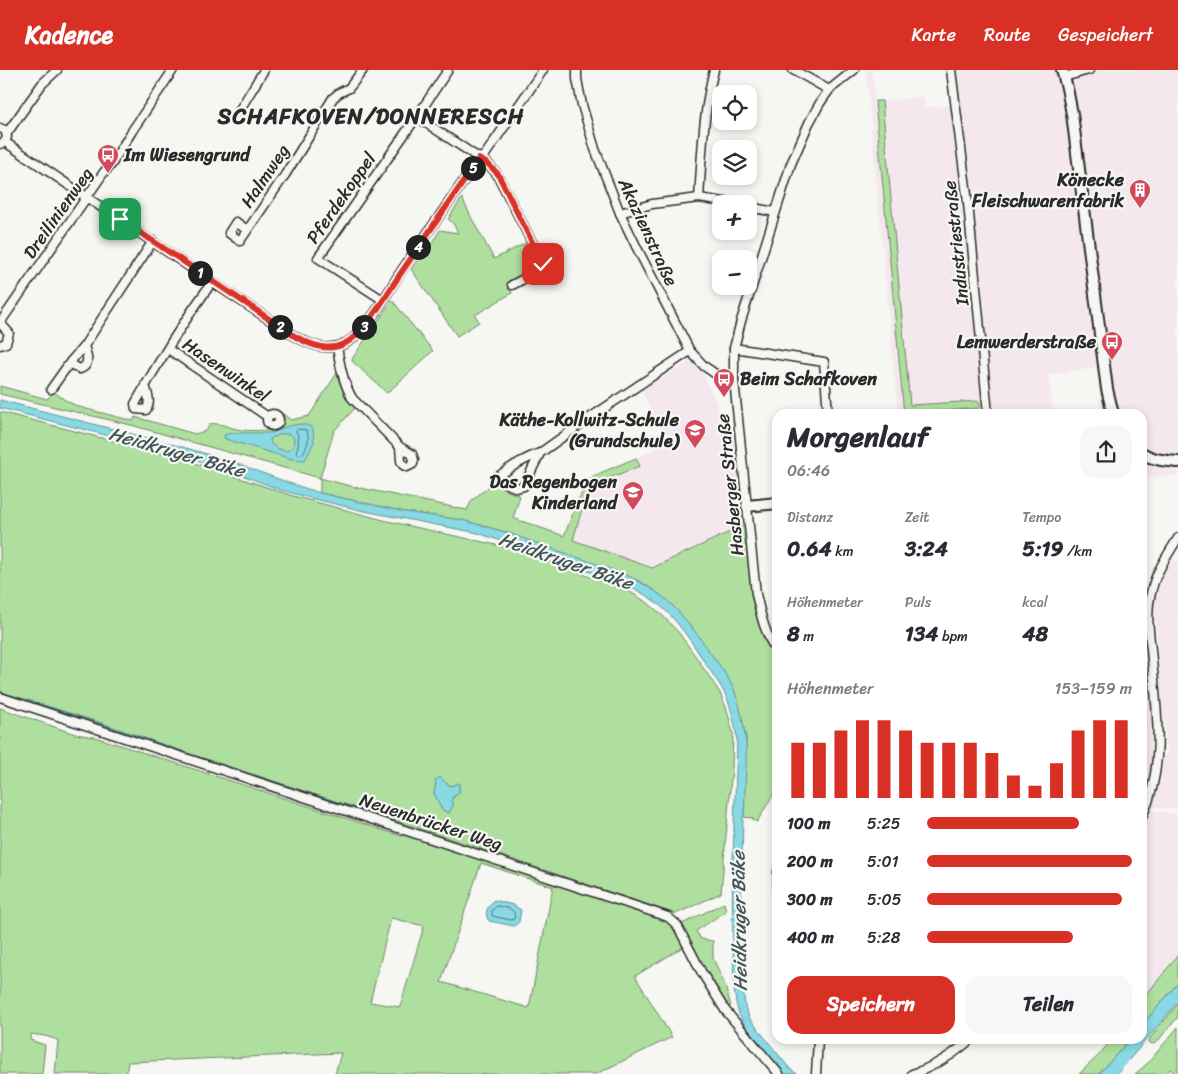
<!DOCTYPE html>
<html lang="de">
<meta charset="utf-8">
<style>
:root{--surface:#fff;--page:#f7f7f7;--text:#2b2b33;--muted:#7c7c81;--accent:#d93025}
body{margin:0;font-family:Sriracha,sans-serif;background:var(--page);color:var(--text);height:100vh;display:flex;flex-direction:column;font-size:19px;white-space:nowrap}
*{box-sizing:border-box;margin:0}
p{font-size:16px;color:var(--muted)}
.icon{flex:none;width:28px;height:28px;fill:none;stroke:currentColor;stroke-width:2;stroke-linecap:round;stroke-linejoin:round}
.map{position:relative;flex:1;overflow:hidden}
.sheet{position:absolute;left:772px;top:339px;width:375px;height:635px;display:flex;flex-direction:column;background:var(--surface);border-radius:15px;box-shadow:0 2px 8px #0003}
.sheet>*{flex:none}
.controls{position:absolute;left:712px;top:15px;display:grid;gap:10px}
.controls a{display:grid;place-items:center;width:45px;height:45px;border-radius:10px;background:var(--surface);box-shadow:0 2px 8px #0003;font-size:25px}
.pin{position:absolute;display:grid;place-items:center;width:42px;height:42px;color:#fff;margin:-21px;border-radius:10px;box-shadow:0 2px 8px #0006}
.km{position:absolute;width:25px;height:25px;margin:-12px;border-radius:50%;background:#222;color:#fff;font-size:14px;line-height:25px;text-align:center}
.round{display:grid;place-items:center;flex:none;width:52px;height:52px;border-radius:15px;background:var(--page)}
.headline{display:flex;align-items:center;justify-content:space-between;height:85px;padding:0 15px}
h1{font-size:28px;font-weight:800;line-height:38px}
.figures{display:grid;grid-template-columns:repeat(3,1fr);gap:8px;height:85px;padding:5px 15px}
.figures div{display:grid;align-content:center}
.figures b{font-size:21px;font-weight:800}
.figures small{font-size:14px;font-weight:400}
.figures p{font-size:14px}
.chart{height:140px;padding:10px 15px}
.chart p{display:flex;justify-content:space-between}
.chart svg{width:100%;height:90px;margin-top:5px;stroke:var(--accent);stroke-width:6}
.cta{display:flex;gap:10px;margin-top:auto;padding:10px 15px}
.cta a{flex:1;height:58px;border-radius:15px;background:var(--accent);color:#fff;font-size:20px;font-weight:800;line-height:58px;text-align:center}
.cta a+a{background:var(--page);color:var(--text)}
ul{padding:0 15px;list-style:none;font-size:16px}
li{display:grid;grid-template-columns:80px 60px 1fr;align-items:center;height:38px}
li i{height:12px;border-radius:6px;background:var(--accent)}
header{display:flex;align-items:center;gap:30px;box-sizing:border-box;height:70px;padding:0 25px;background:var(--accent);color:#fff}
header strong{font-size:24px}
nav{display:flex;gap:28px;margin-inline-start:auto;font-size:18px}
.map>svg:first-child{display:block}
</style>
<header>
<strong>Kadence</strong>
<nav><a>Karte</a><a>Route</a><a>Gespeichert</a></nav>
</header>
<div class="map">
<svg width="1178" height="1004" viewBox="0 0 1178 1004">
<rect width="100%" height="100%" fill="#f6f6f2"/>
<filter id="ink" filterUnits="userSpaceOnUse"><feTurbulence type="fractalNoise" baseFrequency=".02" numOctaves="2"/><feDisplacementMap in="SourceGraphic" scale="10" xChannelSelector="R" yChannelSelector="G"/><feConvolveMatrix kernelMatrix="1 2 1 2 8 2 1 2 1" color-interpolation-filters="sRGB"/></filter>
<g filter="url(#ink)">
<g fill="#f5e7ee">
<polygon points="866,0 872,0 904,344 898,344"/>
<polygon points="949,0 1063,0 1066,7 1097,0 1178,0 1178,405 1143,408 1142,344 1102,344 1096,298 1049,304 1053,344 990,344 989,337 980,338 979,331 910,336 882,31 923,27 925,38 953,35"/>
<polygon points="691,291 704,305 727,359 733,358 745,455 652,498 573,470 582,439 596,415 614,406 640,396 636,388 669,372 641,320"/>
<polygon points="1171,488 1178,492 1178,739 1154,737 1153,741 1178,744 1178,885 1143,929 1143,757 1145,752 1154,724 1167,680 1154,538 1156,521 1160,510"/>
<polygon points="1143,562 1151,637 1151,699 1143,724"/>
</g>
<g fill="#afdf9f" stroke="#6d8565" fill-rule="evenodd">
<polygon points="875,31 882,31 910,335 979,331 980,338 904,344"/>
<polygon points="462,128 471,147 494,189 528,172 537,191 535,198 507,212 512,223 475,245 479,252 457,266 411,199 428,176 431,175 440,160 458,163 453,153 448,149"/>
<polygon points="392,230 433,281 387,323 352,291 352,289"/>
<path d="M337,303L347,330L355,338L334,361L320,408L346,415L467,440L472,430L497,410L506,420L520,426L513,448L564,466L579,428L593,406L636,388L640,396L614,406L596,415L582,439L573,470L652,498L745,455L758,549L762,563L777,590V718L757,752L753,750V748L743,747L744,745L746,667L735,622L730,612L719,595L677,540L668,531L652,519L639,511L505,462L462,450L405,442L320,423V408L131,355L0,324V316L47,329L54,322L65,330L79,337L133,351L135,347L195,364L206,361L210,354C221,352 231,359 242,360C249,361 277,361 281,356C284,352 283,348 283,344L291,350L309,346Z"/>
<path d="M0,342L180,388L293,426L387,451L510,478L559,494L597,510L622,517L648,533L662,545L679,563L694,584L720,623L727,640L733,664L732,697L721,823L676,844L415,757L0,622ZM459,713V723C452,727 448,734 442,740L434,723L436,714H447L451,716Z"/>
<path d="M0,638L75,664L95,667L401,766L413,765L659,847L674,856L685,876L635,906L672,967L596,1004H335L341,983L128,992L126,1004H55L58,970L45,966L31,964L30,970L45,975L42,1004H0ZM481,793L553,817L529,938L441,912ZM391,848L424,856L400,937L370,932Z"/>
<path d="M724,833L726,841L696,861L701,869L713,871V888L724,913L731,936L728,938C711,912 691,885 682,854Z"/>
<polygon points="1178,885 1178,913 1143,954 1143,929"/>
<polygon points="1178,934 1178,947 1156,973 1152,974 1149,972 1150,968"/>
<polygon points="1178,957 1178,1004 1176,1004 1170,999 1166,1004 1135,1004 1148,993"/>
<polygon points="1112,969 1130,969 1099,1004 1079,1004 1099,985"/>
</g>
<g fill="#88d9e3" stroke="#639399" fill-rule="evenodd">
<path d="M0,330L186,378L227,390L292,414L320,423L405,442L462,450L505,462L622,503C639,511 654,519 668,531C682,544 694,560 705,575C715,590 727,604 734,620C740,634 743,651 745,665C747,676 746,688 746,699C745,715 745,730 744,745L743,748L741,828L743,914L745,937L750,949L790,999L797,1004H785L783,1002C769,985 745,961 738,941C732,921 734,897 733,876C731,808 735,739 737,670C735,655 732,640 726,626C722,617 715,608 710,600C696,579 682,556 664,539C652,528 639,521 625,514L478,463L364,441L306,427L281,420L239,404L176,383L0,338Z"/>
<path d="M301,354L310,356L313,360L314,372L305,390L292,389L225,369L224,365L232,363H272L288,356ZM281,364H289L294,368L293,377L287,381L278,379L271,374L270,369Z"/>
<polygon points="440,707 447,714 451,716 459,713 459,723 453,727 451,732 454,734 449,743 442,740 434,723 436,714 435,710"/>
<path d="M494,830L513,835L521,840L519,852L514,856L489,851C483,842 488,837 494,830Z"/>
<polygon points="1178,913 1178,932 1117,1004 1099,1004 1130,969 1142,969 1143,954"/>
</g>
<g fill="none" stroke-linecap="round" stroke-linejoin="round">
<g stroke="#507175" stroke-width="1">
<path d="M298,359L306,360C311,368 307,379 301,385L297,384L296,382C299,375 300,368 296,361Z"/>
<path d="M497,836C506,838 517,838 514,849L511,850L492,846V841Z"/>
</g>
<g stroke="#639399" stroke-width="2">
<polyline points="0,622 103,654 203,689 394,751"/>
<polyline points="201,697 245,712 313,733"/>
<polyline points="330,739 396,761"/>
</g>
<g stroke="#2b2b2b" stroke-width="11">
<g id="minor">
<polyline points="577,0 577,9 582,35 595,79 620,143 637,178 690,281 704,296 717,305 734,310"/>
<polyline points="793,0 808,8 829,20"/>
<polyline points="951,0 968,133 988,344"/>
<polyline points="1064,7 1089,0"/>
<polyline points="417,47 488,94 497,104 543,194 541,200 512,215"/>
<polyline points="234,49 264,0"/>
<polyline points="0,58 5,60 7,67 5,72 0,74"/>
<polyline points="7,63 42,14 57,0"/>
<path d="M5,72L212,212L296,267C311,275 327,282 344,274C366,264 388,221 402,200C428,163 453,126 479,89L485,85L543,0"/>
<path d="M699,128C702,85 703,42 714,0"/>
<polyline points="749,137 775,142"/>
<polyline points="620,143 652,134 699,128 736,134"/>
<polyline points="247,160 236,152 229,163 240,171 285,105 333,28 339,23 349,18 363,0"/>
<polyline points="383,230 318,188 418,45 448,0"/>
<polyline points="0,253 104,102 111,95 132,61 173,0"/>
<polyline points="0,253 9,263 6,273 0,275"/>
<path d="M84,276C87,285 91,295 80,299L72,295L71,291L84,276L153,171"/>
<path d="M337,277C340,295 343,312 352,328L400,377L401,391L403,395L407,397L413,394L414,390L412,384L400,377"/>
<polyline points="734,278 824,292 828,344"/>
<polyline points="168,279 268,347"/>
<path d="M145,315C147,323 152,332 146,340L136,339L135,334C158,292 184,251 212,212"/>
<polyline points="51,319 71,291"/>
<circle cx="273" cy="350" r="6"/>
<path d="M540,383C524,389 513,395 499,406L505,413L517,418L524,416L540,383L588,349L690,281"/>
<path d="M778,583C765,565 761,546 756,524L734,310V278L741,251L791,94L809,53L820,33L829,20L854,0"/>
<path d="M0,627C223,700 446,772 668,847L677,855L702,903L725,940L779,1004"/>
<path d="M1142,747C1167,694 1156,636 1151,580C1149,562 1146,541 1151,523C1155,503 1167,486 1178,468"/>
<polyline points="778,802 778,873"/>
<polyline points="816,1004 818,969"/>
<path d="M912,1004C934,997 954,984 971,969"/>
</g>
</g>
<g stroke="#2b2b2b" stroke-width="14">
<g id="tertiary">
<polyline points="1062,0 1067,18 1072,44 1107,319 1113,344"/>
<path d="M1142,383C1153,390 1166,391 1178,392"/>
<polyline points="747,436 778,433"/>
</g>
</g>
<use href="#minor" stroke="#f6f6f2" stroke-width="8"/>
<use href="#tertiary" stroke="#f6f6f2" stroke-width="10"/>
</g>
</g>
<g fill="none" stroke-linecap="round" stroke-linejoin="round" filter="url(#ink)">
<g stroke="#fff" stroke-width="10">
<path id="route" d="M120,149L296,267C311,275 327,282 344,274C366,264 388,221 403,200C428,163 454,126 479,89L488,94L498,104L543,194"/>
</g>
<use href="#route" stroke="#d93025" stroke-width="6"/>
</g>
<defs>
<g id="bus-pin" transform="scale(1.125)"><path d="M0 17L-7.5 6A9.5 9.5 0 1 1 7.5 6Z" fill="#d1495b" stroke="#f6f6f2"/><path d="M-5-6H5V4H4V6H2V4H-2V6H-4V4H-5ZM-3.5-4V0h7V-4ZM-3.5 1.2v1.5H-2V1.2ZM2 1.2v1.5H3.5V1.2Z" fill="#fff"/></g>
<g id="building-pin" transform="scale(1.125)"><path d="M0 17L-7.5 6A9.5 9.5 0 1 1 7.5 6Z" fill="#d1495b" stroke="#f6f6f2"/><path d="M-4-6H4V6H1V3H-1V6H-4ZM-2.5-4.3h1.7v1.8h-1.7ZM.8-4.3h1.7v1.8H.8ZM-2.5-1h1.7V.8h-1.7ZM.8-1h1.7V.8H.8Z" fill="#fff"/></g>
<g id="school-pin" transform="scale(1.125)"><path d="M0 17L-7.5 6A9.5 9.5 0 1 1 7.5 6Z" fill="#d1495b" stroke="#f6f6f2"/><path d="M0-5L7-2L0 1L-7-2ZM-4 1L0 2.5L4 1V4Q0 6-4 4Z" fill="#fff"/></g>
</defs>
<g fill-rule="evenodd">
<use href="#bus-pin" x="108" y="85"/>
<use href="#building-pin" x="1140" y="120"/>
<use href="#bus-pin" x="1112" y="272"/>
<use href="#bus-pin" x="724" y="309"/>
<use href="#school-pin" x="695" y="360"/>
<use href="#school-pin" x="633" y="422"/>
</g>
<g text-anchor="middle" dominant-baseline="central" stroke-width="4.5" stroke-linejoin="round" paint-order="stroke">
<g font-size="18" font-weight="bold" fill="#2b2b2b" stroke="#f6f6f2" text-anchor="end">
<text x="124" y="85" text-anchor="start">Im Wiesengrund</text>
<text x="1124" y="110">Könecke<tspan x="1124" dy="21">Fleischwarenfabrik</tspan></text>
<text x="1096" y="272">Lemwerderstraße</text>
<text x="740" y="309" text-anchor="start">Beim Schafkoven</text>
<text x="679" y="350">Käthe-Kollwitz-Schule<tspan x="679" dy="21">(Grundschule)</tspan></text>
<text x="617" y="412">Das Regenbogen<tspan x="617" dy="21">Kinderland</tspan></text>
</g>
<g font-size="18" fill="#2b2b2b" stroke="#f6f6f2">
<text transform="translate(265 106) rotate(-56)">Halmweg</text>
<text transform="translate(341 128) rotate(-55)">Pferdekoppel</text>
<text transform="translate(58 143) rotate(-55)">Dreilinienweg</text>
<text transform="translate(648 162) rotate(65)">Akazienstraße</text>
<text transform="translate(956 173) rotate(-96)">Industriestraße</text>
<text transform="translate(226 300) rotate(34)">Hasenwinkel</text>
<text transform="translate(730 415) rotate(-96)">Hasberger Straße</text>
<text transform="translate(431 752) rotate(18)">Neuenbrücker Weg</text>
</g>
<g font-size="19" font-style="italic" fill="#425659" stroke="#f6f6f2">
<text transform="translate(177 382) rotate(16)">Heidkruger Bäke</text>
<text transform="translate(566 491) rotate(19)">Heidkruger Bäke</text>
<text transform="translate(739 851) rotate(-91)">Heidkruger Bäke</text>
</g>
<g font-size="22" font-weight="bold" letter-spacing="1" fill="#2b2b2b" stroke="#f6f6f2">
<text x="371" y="46">SCHAFKOVEN/DONNERESCH</text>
</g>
</g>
</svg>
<div class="controls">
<a><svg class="icon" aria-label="locate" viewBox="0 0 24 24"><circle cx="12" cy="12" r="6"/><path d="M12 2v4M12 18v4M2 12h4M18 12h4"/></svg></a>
<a><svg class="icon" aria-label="layers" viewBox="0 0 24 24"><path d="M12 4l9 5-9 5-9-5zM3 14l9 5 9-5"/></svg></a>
<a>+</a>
<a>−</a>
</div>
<div class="pin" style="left:120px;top:149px;background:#1e9e55"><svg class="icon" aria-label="arrive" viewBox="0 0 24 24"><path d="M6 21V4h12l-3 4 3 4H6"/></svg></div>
<div class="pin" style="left:543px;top:194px;background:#d93025"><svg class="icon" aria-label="check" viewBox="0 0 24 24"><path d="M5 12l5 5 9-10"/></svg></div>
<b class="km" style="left:200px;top:203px">1</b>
<b class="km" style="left:280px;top:257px">2</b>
<b class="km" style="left:364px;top:257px">3</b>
<b class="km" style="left:418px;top:177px">4</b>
<b class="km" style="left:473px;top:98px">5</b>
<section class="sheet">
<div class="headline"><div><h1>Morgenlauf</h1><p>06:46</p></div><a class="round"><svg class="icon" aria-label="share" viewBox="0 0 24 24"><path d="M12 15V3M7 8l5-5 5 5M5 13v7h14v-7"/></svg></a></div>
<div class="figures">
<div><p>Distanz</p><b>0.64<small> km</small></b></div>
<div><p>Zeit</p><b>3:24</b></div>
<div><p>Tempo</p><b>5:19<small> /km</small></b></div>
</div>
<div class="figures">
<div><p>Höhenmeter</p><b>8<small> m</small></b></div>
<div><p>Puls</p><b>134<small> bpm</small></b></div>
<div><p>kcal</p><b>48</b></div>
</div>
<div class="chart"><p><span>Höhenmeter</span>153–159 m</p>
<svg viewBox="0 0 160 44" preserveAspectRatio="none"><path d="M5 44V17M15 44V17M25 44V11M35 44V6M45 44V6M55 44V11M65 44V17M75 44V17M85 44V17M95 44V22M105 44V33M115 44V38M125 44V27M135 44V11M145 44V6M155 44V6"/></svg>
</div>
<ul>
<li><b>100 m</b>5:25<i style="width:74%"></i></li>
<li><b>200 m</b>5:01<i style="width:100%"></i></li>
<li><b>300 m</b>5:05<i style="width:95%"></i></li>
<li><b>400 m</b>5:28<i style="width:71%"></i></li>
</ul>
<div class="cta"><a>Speichern</a><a>Teilen</a></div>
</section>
</div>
